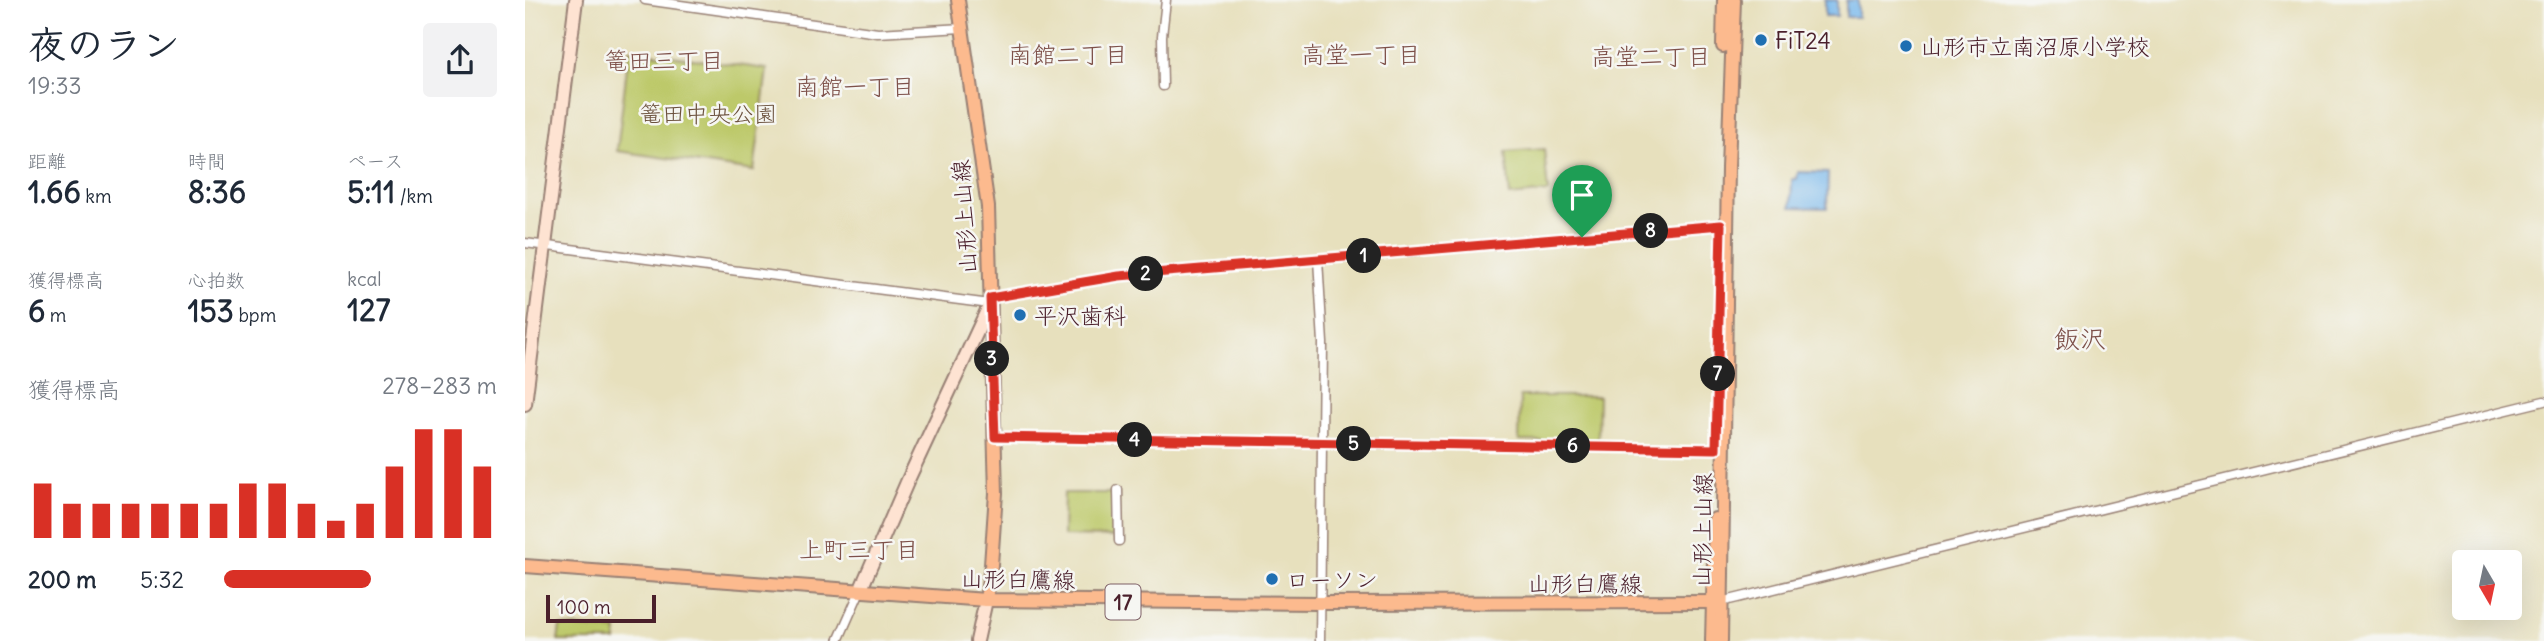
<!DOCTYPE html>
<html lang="ja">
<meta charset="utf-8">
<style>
:root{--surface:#fff;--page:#f2f2f3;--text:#1f2937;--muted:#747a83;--accent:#d93025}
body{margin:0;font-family:Delius,"Klee One",sans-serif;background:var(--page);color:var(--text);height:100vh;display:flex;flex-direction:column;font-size:26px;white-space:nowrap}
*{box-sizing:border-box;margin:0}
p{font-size:23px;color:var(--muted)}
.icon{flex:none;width:38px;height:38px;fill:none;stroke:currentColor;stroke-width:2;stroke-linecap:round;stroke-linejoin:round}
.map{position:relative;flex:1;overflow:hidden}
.side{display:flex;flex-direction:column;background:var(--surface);width:525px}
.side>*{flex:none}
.needle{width:46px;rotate:171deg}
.tools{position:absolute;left:1927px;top:550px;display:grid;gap:14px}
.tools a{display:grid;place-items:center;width:70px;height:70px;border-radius:7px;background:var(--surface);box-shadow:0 7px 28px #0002;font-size:35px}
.scale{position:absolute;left:21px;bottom:18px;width:110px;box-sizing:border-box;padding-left:7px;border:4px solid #4a1f2b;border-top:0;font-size:19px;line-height:24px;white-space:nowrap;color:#4a1f2b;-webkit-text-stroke:5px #f6f6f2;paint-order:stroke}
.pin{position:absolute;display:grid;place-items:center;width:60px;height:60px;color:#fff;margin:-72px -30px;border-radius:50% 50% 50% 0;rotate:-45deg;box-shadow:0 0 7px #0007}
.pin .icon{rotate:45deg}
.km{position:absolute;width:35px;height:35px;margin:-18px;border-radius:50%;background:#222;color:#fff;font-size:19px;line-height:35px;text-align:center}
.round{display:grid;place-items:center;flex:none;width:74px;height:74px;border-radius:7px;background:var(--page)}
.headline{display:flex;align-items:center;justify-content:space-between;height:119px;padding:0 28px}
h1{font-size:38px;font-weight:700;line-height:52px}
.stats{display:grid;grid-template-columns:repeat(3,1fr);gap:10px;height:119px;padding:7px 28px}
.stats div{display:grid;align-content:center}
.stats b{font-size:30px;font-weight:700}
.stats small{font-size:19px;font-weight:400}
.stats p{font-size:19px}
.chart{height:196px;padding:14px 28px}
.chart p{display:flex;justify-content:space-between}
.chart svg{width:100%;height:126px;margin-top:7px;stroke:var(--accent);stroke-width:6}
ul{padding:0 28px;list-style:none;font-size:23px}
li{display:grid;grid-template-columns:112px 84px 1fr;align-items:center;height:52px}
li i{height:18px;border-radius:9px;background:var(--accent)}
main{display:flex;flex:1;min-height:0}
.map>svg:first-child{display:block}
</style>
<main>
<section class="side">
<div class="headline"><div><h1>夜のラン</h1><p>19:33</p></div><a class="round"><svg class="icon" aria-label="share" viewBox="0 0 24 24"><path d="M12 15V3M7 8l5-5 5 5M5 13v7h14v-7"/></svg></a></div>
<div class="stats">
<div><p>距離</p><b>1.66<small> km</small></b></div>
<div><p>時間</p><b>8:36</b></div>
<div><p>ペース</p><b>5:11<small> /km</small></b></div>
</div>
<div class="stats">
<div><p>獲得標高</p><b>6<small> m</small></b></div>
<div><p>心拍数</p><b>153<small> bpm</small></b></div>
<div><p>kcal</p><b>127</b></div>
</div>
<div class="chart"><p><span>獲得標高</span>278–283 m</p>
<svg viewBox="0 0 160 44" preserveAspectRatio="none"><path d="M5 44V25M15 44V32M25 44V32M35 44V32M45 44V32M55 44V32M65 44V32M75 44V25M85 44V25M95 44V32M105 44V38M115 44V32M125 44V19M135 44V6M145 44V6M155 44V19"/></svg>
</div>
<ul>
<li><b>200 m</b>5:32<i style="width:54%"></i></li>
</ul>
</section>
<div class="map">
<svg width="2019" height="641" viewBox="0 0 2019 641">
<rect width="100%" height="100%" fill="#f6f6f2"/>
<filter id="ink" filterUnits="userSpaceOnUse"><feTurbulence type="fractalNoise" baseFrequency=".0143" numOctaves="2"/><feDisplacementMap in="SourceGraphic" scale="14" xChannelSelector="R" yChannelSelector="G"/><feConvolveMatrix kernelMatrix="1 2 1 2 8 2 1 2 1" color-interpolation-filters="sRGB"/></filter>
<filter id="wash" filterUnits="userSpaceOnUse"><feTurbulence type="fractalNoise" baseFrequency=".00686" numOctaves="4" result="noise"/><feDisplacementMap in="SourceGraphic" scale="28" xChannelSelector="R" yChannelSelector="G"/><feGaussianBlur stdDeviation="1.57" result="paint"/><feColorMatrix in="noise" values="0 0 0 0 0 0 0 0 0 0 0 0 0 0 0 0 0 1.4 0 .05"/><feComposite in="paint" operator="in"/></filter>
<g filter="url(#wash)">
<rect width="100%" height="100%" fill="#e7e0bd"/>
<g fill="#bdc96b" stroke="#84744b" stroke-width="2">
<polygon points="104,50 242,69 229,171 92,151"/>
<polygon points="1019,149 1023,192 985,196 981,152"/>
<polygon points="995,396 1074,396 1073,442 994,441"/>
<polygon points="539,493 588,493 592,496 592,534 588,537 538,536"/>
<polygon points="35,626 92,630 91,641 33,641"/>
</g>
<g fill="#78b8ec" stroke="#616c8c" stroke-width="2">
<rect x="1300" y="0" width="12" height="16"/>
<rect x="1321" y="0" width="12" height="17"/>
<polygon points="1273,172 1303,173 1302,208 1266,207 1267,179 1272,179"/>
</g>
</g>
<g filter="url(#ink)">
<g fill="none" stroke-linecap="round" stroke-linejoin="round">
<g stroke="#988074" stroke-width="11">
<g id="street">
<polyline points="120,0 353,33 437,28"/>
<polyline points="638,86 637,36 641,0"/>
<polyline points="0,243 465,304"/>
<polyline points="793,259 798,343 795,641"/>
<polyline points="465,298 594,276 1196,225"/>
<polyline points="470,437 1191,449"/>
<polyline points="593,490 594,541"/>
<polyline points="1196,602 2019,401"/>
<polyline points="313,641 335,591"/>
</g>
</g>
<g stroke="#988074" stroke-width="16">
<g id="secondary">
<polyline points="0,404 51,0"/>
<polyline points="335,591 383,480 465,304"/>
<polyline points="452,641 461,600"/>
</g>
</g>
<g stroke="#988074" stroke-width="16">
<g id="primary">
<polyline points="433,0 463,207 471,493 466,565 461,600"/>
<polyline points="1198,46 1199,0"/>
<polyline points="0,566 461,600 794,603 1196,602"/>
<polyline points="1187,641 1190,519"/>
<polyline points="1196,641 1203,168 1209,0"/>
</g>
</g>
<use href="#street" stroke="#fff" stroke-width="8"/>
<use href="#secondary" stroke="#fee3d2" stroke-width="12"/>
<use href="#primary" stroke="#fcba8e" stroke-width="12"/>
</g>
</g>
<g fill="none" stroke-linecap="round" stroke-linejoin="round" filter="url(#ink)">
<g stroke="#fff" stroke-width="14">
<polygon id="route" points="1196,225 1191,449 470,437 465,298 594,276"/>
</g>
<use href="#route" stroke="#d93025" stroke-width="9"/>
</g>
<g fill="#1f6fb2" stroke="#f6f6f2" stroke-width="2.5">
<circle cx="1236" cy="40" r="7"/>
<circle cx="1381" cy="46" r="7"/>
<circle cx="495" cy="315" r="7"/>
<circle cx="747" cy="579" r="7"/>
</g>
<g text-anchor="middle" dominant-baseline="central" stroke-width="5" stroke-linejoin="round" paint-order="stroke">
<rect fill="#f6f6f2" stroke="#7e6067" stroke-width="2" x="580.5" y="584.5" width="35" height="35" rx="5"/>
<g font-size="21" font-weight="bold" fill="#4a1f2b">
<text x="598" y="602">17</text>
</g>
<g font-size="23" fill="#4a1f2b" stroke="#f6f6f2" text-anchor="start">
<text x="1250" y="40">FiT24</text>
<text x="1395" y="46">山形市立南沼原小学校</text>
<text x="509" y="315">平沢歯科</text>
<text x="761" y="579">ローソン</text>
</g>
<g font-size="23" fill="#6c523e" stroke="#f6f6f2">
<text x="183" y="113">篭田中央公園</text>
</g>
<g font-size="23" fill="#4a1f2b" stroke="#f6f6f2">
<text transform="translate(439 217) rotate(-94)">山形上山線</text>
<text transform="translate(1177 530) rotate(-89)">山形上山線</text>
<text transform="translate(493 579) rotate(1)">山形白鷹線</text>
<text x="1060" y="583">山形白鷹線</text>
</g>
<g font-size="24" fill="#7e514a" stroke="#f6f6f2">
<text x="543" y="54">南館二丁目</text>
<text x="836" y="54">高堂一丁目</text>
<text x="1126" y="56">高堂二丁目</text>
<text x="139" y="60">篭田三丁目</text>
<text x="330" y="86">南館一丁目</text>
<text x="334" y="549">上町三丁目</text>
</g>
<g font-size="26" fill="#7e514a" stroke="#f6f6f2">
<text x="1555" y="338">飯沢</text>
</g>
</g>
</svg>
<div class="tools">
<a><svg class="needle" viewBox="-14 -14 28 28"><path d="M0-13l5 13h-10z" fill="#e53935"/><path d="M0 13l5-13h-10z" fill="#747a83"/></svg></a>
</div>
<div class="scale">100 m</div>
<div class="pin" style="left:1057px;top:237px;background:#1e9e55"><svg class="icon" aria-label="arrive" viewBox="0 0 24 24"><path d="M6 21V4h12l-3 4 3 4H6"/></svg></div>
<b class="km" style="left:839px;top:256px">1</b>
<b class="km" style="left:621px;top:274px">2</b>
<b class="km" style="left:467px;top:359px">3</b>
<b class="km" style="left:610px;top:440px">4</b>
<b class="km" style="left:829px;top:444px">5</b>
<b class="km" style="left:1048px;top:446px">6</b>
<b class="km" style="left:1193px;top:374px">7</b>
<b class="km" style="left:1126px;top:231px">8</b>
</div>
</main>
